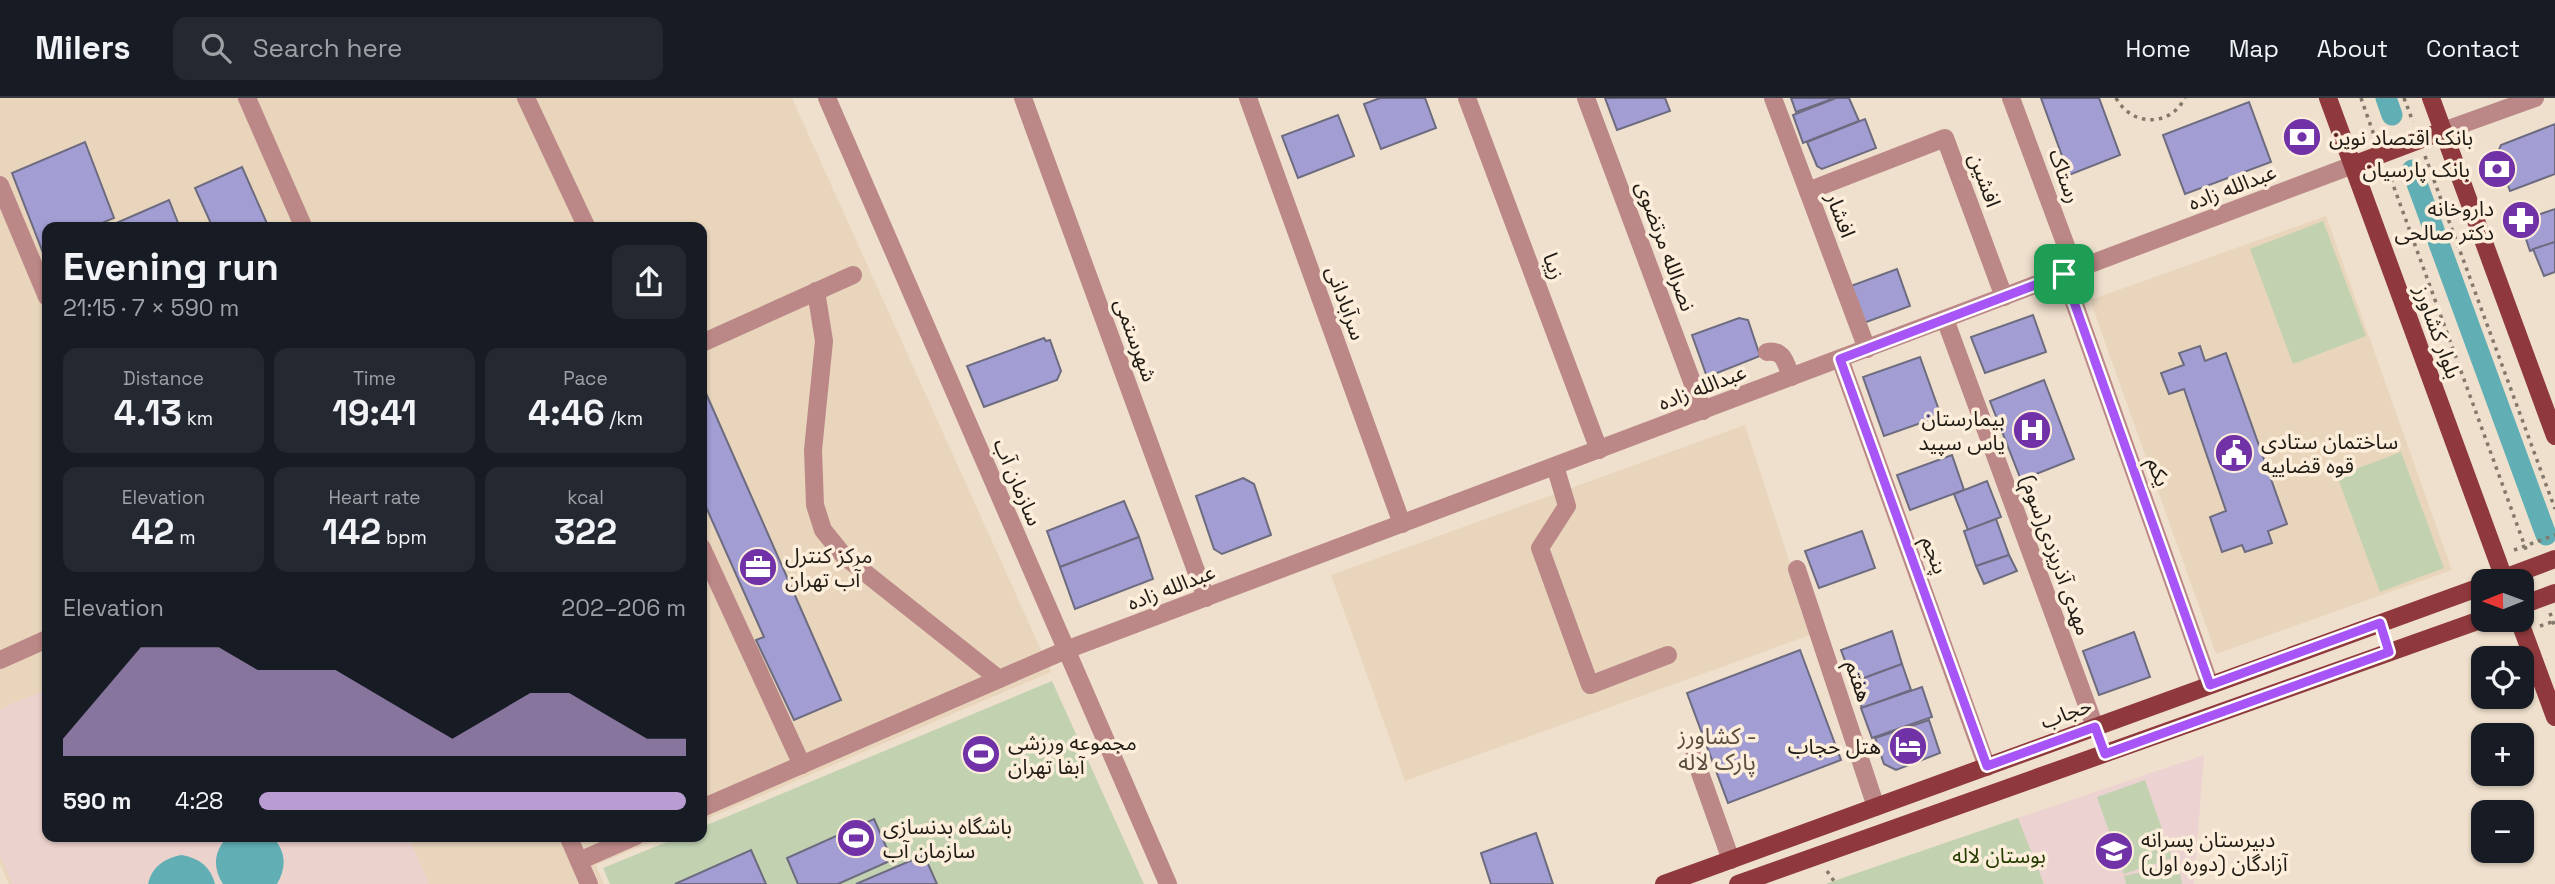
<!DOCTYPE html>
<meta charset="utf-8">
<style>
:root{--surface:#171b24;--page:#242831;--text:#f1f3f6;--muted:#9ea1a6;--line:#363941;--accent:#b89cd2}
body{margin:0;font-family:"Space Grotesk","Noto Sans Arabic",sans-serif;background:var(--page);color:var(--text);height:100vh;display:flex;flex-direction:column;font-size:26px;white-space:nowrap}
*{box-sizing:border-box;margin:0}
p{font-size:23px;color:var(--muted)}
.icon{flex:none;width:38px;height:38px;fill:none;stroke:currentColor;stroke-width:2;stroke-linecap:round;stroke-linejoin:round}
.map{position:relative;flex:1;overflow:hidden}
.details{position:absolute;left:42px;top:124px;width:665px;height:620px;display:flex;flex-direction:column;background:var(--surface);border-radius:14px;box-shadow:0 2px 5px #0004}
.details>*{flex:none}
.needle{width:46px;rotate:269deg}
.buttons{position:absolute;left:2471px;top:471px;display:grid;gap:14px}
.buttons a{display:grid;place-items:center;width:63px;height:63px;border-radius:14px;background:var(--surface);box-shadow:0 2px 5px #0004;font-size:35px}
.pin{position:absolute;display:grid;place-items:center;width:60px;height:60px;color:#fff;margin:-30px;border-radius:14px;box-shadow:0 4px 10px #0006}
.round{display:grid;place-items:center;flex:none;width:74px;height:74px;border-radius:14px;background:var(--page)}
.headline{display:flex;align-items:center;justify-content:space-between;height:119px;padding:0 21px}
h1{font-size:38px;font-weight:700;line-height:52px}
.metrics{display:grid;grid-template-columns:repeat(3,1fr);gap:10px;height:119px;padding:7px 21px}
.metrics div{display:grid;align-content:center;border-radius:14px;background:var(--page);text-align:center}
.metrics b{font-size:35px;font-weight:700}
.metrics small{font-size:19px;font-weight:400}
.metrics p{font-size:19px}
.chart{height:196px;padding:14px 21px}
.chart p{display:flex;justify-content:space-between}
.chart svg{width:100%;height:126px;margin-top:7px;fill:var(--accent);opacity:.7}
ul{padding:0 21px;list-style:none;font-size:23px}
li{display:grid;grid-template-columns:112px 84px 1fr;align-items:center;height:52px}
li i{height:18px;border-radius:9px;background:var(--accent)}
header{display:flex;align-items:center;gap:42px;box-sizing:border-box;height:98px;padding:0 35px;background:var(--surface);border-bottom:2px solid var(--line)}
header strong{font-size:33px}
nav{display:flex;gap:38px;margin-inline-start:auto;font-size:24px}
.search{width:490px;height:63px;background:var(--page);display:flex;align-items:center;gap:18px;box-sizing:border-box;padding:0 24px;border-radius:14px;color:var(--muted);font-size:26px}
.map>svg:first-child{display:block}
</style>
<header>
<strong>Milers</strong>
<div class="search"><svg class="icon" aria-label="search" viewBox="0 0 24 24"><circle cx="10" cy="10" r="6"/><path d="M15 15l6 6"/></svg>Search here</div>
<nav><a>Home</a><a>Map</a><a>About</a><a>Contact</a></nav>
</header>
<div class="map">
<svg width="2555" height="786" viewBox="0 0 2555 786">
<rect width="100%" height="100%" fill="#efe0cd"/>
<g fill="#e8d5bc">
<polygon points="0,0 792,0 1051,574 702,723 702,130 47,130 47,738 664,739 596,767 604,786 9,786 0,766"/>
<polygon points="2326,118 2452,472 2216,556 2090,202"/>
<polygon points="1745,327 1813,536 1405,683 1331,477"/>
</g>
<polygon fill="#ecd2cd" points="47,591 47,738 409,739 429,786 12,786 0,757 0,611"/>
<polygon fill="#ecd2d0" points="2204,657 2194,786 2044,786 2018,720"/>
<g fill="#c2d2b1">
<polygon points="2323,123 2366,238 2293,266 2250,151"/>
<polygon points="2401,354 2444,470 2380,494 2337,378"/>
<polygon points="1052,583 1144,786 610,786 603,770 679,739 702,738 702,729"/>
<polygon points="2145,682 2172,760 2124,776 2097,699"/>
<polygon points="2018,720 2044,786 1825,786"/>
<polygon points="2178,766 2182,786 2126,786 2124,778"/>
</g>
<g fill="#61afb5">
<path d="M272,738C286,753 287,769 277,786H223C212,769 214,752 228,739Z"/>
<path d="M182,757C199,760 211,769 215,786H148C152,768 165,760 182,757Z"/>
</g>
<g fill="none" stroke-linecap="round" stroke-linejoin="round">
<g stroke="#61afb5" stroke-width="21">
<polyline points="2386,0 2392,17"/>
<polyline points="2412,72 2546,437"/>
</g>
</g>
<g fill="#a29dd2" stroke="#6d6b7f" stroke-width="2">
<polygon points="1380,0 1425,0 1436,30 1381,51 1364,6"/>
<polygon points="1605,0 1665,0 1670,13 1617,32"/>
<polygon points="1791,0 1835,0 1796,14"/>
<polygon points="1836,0 1849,0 1859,23 1803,45 1793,17"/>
<polygon points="2041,0 2099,0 2120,57 2069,77"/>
<polygon points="2249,4 2271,64 2185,96 2163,37"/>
<polygon points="1338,17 1354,58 1298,80 1282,38"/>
<polygon points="1865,21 1876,50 1822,71 1817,68 1807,44"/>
<polygon points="2555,26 2555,76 2510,93 2497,56 2501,47"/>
<polygon points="85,44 114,120 90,130 47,130 47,165 12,75"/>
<polygon points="242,69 269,130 213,130 195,90"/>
<polygon points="169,102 180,130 105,130"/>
<polygon points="2555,111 2555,144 2530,153 2520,123"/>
<polygon points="2555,144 2555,174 2544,178 2533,151"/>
<polygon points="1897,171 1910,208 1861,226 1848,189"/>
<polygon points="2033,217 2046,254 1985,275 1971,239"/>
<polygon points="1739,220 1748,222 1760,258 1707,279 1692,237"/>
<polygon points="1044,240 1046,243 1050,242 1061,273 1057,282 984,309 967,268"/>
<polygon points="2200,248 2205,263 2226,255 2287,426 2268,433 2272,445 2245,454 2242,447 2222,454 2210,419 2226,413 2184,291 2169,296 2161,275 2184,267 2179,255"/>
<polygon points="1920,259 1941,318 1884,338 1863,279"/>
<polygon points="2044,282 2074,361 2021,382 1990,303"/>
<polygon points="705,293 841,602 794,622 756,542 764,539 702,400 702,295"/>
<polygon points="1952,357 1964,392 1910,412 1897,377"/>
<polygon points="1243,380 1254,386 1271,437 1222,456 1214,451 1196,398"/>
<polygon points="1987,383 2001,419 1968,432 1954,396"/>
<polygon points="1124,403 1139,439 1060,469 1047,433"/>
<polygon points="1996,421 2009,457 1976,468 1964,433"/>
<polygon points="1862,433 1875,470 1819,490 1805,453"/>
<polygon points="1139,439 1153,481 1075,511 1060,469"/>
<polygon points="2009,457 2017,473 1984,486 1976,468"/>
<polygon points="1892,533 1902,566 1853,584 1841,552"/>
<polygon points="2134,534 2150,579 2099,597 2083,553"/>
<polygon points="1800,552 1841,662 1728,705 1687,595"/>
<polygon points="1902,566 1911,592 1862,610 1853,584"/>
<polygon points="1922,589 1932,619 1872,640 1861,610"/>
<polygon points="1929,622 1940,655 1896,672 1884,666 1875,640"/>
<polygon points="874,721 892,762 838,786 798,786 787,760"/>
<polygon points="1536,735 1553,786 1491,786 1481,755"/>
<polygon points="751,752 766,786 675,786"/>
<polygon points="924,757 937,786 856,786"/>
</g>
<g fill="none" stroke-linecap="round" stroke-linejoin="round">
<g stroke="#82786b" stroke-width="3.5" stroke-dasharray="3.5 5" stroke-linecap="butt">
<path d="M2116,0C2132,29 2170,29 2185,0"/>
<polyline points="2361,0 2375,40"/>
<polyline points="2404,0 2413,24"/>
<polyline points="2425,58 2555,411"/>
<polyline points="2388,73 2527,454"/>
<polyline points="2514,452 2555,437"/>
<polyline points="2550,515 2555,530"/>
<polyline points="2540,528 2555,523"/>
<polyline points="1827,773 1836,786"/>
</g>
<g stroke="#bb8887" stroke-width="18">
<polyline points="247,0 304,130"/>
<polyline points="526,0 587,130"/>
<polyline points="827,0 1168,786"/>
<polyline points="1023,0 1206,500"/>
<polyline points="1248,0 1402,426"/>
<polyline points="1467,0 1599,352"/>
<polyline points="1586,0 1703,313"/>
<polyline points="1773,0 1867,251"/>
<polyline points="2011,0 2075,172"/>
<polyline points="2443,33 2535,0"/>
<polyline points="0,87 47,199"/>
<polyline points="1808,93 1945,40 2004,199"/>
<polyline points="2064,176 2210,587"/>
<polyline points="816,193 824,243 813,352 815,407 823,432 844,458 999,581"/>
<polyline points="1945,221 2095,629"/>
<polyline points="702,245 853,177"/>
<path d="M1767,254C1784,251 1786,266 1791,279"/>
<polyline points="1840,261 1987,669"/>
<polyline points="1555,368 1567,408 1540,450 1590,587 1668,557"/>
<polyline points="702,450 802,667"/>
<polyline points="1797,471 1876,709"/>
<polyline points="0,562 47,541"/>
<polyline points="1694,658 1731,762"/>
<polyline points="702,710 1066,552 2353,67"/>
<polyline points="568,738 589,786"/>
<polyline points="579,763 636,738"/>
</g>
<g stroke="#90393c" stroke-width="18">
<polyline points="2328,0 2505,483"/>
<polyline points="2431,0 2555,338"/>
<polyline points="2353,67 2443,33"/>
<polyline points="2496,483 2555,461"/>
<polyline points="2522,507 2555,495"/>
<polyline points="2519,522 2555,619"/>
<polyline points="1664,786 2483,488"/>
<polyline points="1738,786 2483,521"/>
</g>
</g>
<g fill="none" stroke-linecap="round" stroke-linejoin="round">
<g stroke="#fff" stroke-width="14">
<polygon id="route" points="2064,176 2210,587 2380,525 2389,554 2105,656 2095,629 1987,668 1840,261"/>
</g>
<use href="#route" stroke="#a855f7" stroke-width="9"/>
</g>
<defs>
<g id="bank-disc" transform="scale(2.0125)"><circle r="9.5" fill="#7232a7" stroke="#fceedb"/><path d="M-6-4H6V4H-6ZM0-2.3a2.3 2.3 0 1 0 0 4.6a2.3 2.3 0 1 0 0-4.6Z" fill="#fff"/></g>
<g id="pharmacy-disc" transform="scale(2.0125)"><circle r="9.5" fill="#7232a7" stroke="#fceedb"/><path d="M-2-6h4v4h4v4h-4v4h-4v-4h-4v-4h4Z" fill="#fff"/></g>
<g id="hospital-disc" transform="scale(2.0125)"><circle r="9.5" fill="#7232a7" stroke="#fceedb"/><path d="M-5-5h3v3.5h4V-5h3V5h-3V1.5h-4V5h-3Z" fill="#fff"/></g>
<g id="civic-disc" transform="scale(2.0125)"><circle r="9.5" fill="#7232a7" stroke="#fceedb"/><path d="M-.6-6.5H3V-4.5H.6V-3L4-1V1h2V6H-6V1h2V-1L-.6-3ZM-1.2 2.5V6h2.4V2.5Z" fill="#fff"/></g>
<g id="office-disc" transform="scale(2.0125)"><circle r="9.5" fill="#7232a7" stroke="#fceedb"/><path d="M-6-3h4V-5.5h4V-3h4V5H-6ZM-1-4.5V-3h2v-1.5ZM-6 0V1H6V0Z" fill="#fff"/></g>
<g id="hotel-disc" transform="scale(2.0125)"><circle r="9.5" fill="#7232a7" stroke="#fceedb"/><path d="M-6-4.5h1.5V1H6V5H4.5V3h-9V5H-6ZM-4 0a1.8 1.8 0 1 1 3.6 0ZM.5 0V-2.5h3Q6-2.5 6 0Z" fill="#fff"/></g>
<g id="stadium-disc" transform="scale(2.0125)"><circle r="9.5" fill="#7232a7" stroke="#fceedb"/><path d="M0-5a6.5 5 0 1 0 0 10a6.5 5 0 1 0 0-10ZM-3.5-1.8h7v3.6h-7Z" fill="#fff"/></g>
<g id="school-disc" transform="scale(2.0125)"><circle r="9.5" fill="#7232a7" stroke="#fceedb"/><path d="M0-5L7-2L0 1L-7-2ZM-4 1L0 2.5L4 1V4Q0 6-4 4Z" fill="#fff"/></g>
</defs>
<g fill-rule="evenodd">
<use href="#bank-disc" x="2302" y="39"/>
<use href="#bank-disc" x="2497" y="71"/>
<use href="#pharmacy-disc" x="2521" y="122"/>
<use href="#hospital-disc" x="2032" y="332"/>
<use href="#civic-disc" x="2234" y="355"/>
<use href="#office-disc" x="758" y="469"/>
<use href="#hotel-disc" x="1908" y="648"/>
<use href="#stadium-disc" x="981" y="656"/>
<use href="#stadium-disc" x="856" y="740"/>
<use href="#school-disc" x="2114" y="753"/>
</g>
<g text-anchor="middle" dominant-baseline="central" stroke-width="7" stroke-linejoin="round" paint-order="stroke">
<g font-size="21" fill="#201b14" stroke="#fceedb" text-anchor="start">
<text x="2329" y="39">بانک اقتصاد نوین</text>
<text x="2470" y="71" text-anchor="end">بانک پارسیان</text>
<text x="2494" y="110" text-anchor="end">داروخانه<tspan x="2494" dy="24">دکتر صالحی</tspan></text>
<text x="2005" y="320" text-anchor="end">بیمارستان<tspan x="2005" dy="24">یاس سپید</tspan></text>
<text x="2261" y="343">ساختمان ستادی<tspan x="2261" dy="24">قوه قضاییه</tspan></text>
<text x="785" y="457">مرکز کنترل<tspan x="785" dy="24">آب تهران</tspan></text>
<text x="1008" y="644">مجموعه ورزشی<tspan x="1008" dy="24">آبفا تهران</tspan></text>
<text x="1881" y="648" text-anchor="end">هتل حجاب</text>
<text x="883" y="728">باشگاه بدنسازی<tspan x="883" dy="24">سازمان آب</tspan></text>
<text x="2141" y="741">دبيرستان پسرانه<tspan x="2141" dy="24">آزادگان (دوره اول)</tspan></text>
</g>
<g font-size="21" fill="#201b14" stroke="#fceedb">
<text transform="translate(2065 78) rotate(70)">رستاک</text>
<text transform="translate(1985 82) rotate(70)">افشین</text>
<text transform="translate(2232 89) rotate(-21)">عبدالله زاده</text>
<text transform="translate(1841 117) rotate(69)">افشار</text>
<text transform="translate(1666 148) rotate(70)">نصرالله مرتضوی</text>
<text transform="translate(1554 168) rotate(70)">زیبا</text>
<text transform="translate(1346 205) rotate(70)">سرآبادانی</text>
<text transform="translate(2438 234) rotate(70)">بلوار کشاورز</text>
<text transform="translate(1136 242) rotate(70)">شهرستمی</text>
<text transform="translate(1702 289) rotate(-21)">عبدالله زاده</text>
<text transform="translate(2159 374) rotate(70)">یکم</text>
<text transform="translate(1018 384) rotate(67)">سازمان آب</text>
<text transform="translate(1935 457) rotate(70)">پنجم</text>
<text transform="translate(2056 457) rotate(70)">مهدی آذریزدی(سوم)</text>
<text transform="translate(1171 489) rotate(-21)">عبدالله زاده</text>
<text transform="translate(1859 583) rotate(72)">هفتم</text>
<text transform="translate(2066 615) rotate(-20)">حجاب</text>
</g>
<g font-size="21" fill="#273c00" stroke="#fceedb">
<text x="1999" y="757">بوستان لاله</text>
</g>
<g font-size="23" fill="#5a4e3e" stroke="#fceedb">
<text x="1717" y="638">کشاورز -<tspan x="1717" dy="26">پارک لاله</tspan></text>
</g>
</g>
</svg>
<div class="buttons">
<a><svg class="needle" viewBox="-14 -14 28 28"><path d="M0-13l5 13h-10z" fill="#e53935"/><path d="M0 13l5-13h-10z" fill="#9ea1a6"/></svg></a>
<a><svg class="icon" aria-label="locate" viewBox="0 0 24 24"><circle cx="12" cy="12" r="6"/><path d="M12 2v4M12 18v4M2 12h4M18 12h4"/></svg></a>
<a>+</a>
<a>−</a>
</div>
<div class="pin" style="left:2064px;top:176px;background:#1e9e55"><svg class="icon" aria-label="arrive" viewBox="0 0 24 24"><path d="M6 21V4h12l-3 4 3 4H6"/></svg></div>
<section class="details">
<div class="headline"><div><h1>Evening run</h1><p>21:15 · 7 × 590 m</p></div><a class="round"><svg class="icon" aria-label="share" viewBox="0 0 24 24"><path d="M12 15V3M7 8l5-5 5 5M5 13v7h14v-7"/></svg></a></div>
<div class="metrics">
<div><p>Distance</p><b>4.13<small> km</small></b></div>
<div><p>Time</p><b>19:41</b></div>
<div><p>Pace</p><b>4:46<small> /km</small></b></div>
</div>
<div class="metrics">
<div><p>Elevation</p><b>42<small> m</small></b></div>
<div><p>Heart rate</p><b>142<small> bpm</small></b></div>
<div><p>kcal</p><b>322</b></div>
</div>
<div class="chart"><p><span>Elevation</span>202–206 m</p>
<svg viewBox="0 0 160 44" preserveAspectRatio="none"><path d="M0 44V38L10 22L20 6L30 6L40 6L50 14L60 14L70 14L80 22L90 30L100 38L110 30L120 22L130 22L140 30L150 38L160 38V44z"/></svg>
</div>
<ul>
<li><b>590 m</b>4:28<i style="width:100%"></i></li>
</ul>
</section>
</div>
